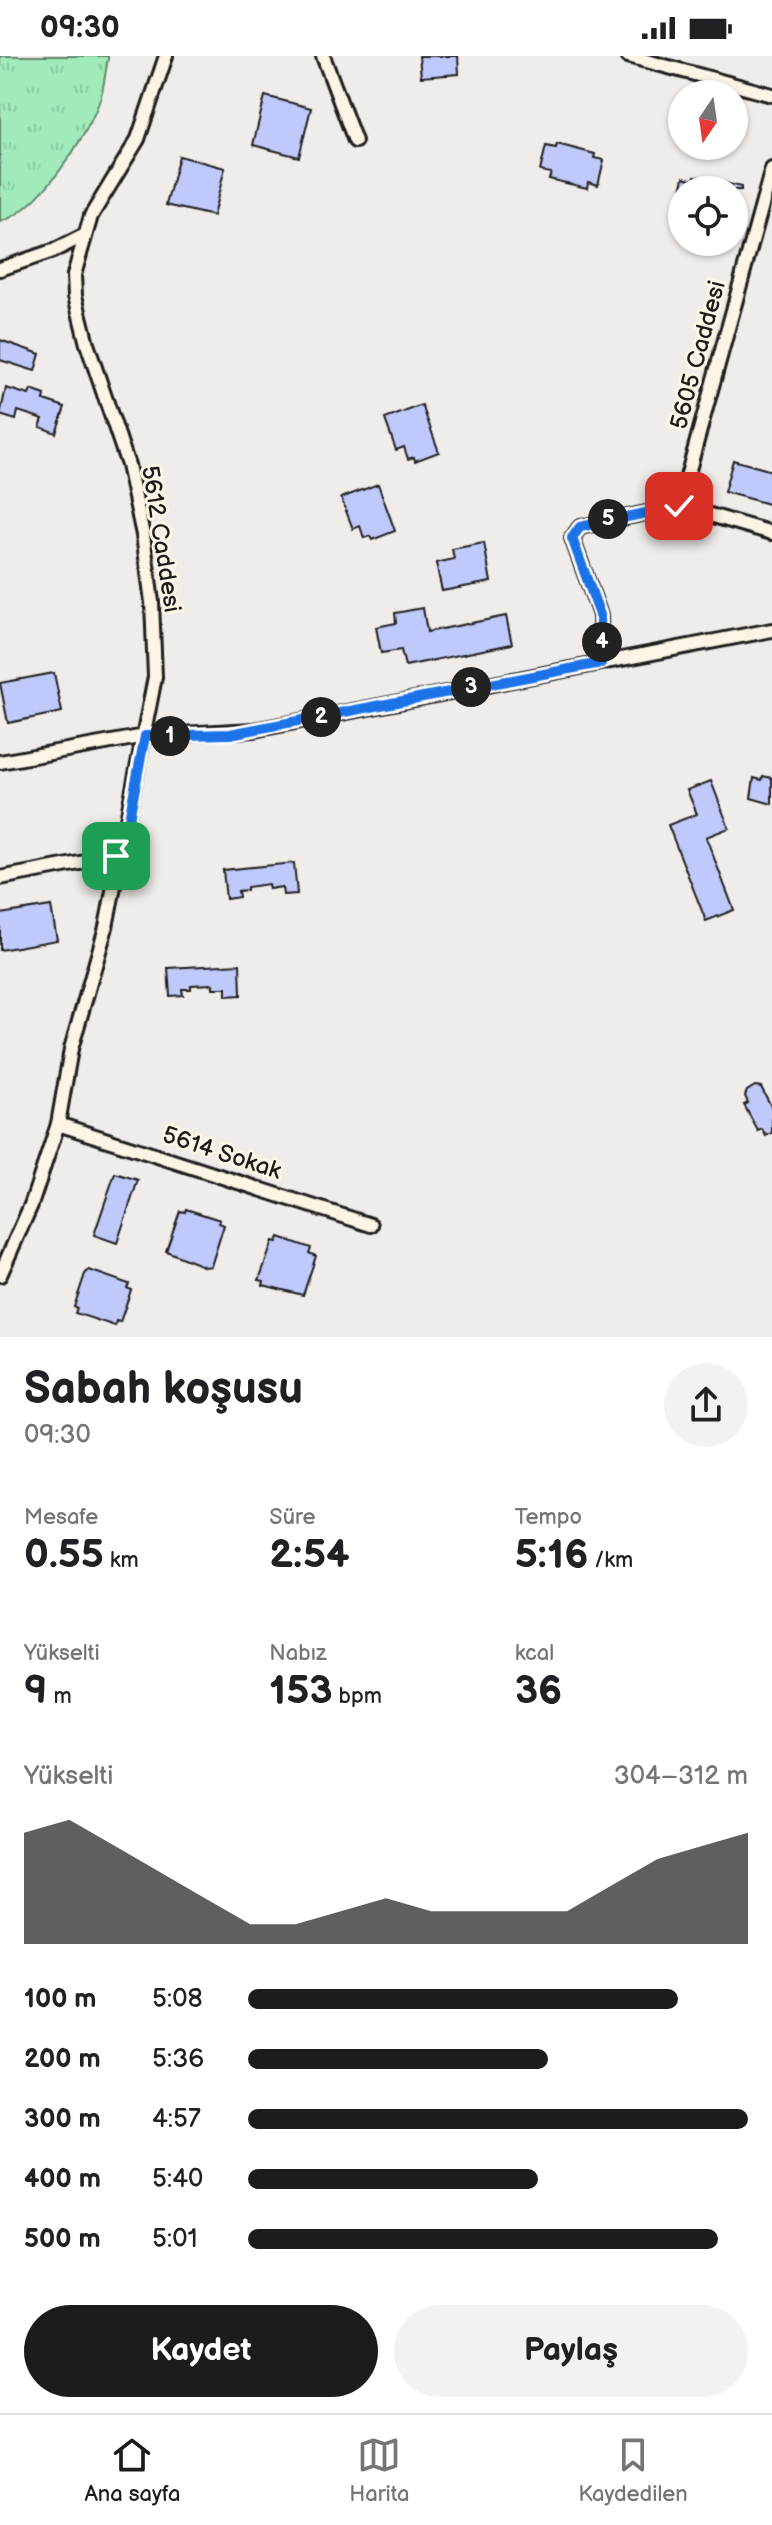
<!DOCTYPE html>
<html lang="tr">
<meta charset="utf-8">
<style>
:root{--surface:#fff;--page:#f2f2f2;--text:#202124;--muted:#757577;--line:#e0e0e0;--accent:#1c1c1c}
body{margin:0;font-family:"Balsamiq Sans",sans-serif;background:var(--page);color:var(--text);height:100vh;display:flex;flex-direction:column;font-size:30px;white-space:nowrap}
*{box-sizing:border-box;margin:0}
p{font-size:26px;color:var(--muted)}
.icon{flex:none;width:44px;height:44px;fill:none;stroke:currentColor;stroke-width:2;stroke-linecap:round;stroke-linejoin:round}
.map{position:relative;height:1281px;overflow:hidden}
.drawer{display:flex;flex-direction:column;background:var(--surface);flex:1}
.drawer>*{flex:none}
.needle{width:52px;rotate:193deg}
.tools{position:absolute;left:668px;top:24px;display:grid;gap:16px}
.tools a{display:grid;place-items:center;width:80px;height:80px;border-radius:50%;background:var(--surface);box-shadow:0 2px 6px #0004;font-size:40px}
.pin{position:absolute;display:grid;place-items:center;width:68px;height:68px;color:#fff;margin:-34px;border-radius:16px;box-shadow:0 4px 12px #0006}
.km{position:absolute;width:40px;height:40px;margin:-20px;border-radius:50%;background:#222;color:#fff;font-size:22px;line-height:40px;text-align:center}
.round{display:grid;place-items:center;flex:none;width:84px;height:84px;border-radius:42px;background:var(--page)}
.headline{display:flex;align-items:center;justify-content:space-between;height:136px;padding:0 24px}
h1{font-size:44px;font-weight:700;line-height:60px}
.figures{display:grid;grid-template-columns:repeat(3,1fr);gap:12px;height:136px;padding:8px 24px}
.figures div{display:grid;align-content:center}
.figures b{font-size:40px;font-weight:700}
.figures small{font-size:22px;font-weight:400}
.figures p{font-size:22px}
.chart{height:224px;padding:16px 24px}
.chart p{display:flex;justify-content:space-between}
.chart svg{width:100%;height:144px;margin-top:8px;fill:var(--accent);opacity:.7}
.primary-button{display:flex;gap:16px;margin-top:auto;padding:16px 24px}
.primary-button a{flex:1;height:92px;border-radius:48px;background:var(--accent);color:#fff;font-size:32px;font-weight:700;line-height:92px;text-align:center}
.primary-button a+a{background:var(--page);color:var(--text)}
ul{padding:0 24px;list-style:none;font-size:26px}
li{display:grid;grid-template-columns:128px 96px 1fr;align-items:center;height:60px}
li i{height:20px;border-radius:10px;background:var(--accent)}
.status{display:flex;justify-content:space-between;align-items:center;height:56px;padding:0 40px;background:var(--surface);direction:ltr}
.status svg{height:22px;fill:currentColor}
.menu{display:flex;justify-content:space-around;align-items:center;height:112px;border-top:2px solid var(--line);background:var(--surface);font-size:22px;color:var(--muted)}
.menu a{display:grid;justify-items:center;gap:4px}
.menu .on{color:var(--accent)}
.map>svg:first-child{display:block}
</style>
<div class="status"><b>09:30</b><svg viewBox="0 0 49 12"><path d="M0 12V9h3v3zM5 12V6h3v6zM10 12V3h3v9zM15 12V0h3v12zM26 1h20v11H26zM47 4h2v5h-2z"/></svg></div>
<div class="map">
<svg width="772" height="1281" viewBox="0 0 772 1281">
<defs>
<pattern id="grass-tufts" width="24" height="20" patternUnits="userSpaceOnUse" patternTransform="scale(2)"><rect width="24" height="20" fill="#a1ebba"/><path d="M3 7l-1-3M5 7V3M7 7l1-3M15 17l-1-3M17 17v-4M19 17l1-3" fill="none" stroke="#8ac99f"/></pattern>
</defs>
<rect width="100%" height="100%" fill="#f0ece9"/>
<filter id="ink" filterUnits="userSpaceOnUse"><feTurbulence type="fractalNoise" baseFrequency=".0125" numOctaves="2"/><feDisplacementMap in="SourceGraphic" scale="16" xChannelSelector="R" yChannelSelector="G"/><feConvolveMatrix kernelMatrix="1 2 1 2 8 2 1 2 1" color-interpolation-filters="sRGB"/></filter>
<g filter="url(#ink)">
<path fill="url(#grass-tufts)" stroke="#5e846b" stroke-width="2" d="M0,0H108V3C105,17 104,33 99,46C86,83 38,155 0,166Z"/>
<g fill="#c0c9fb" stroke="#1c1c1c" stroke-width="2">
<polygon points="419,0 458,0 459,18 421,21"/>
<polygon points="265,40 311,52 299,101 253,89"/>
<polygon points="557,88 595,98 594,102 604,104 598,129 588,126 587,132 549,123 551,117 540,115 546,90 556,92"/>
<polygon points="179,100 225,112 213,160 166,149"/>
<polygon points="695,120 741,131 741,134 681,134 684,121 694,124"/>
<polygon points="0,284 40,298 35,315 0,304"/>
<polygon points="6,332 29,339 31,334 45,339 44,344 65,351 56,377 40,371 43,363 18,355 16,364 0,359"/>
<polygon points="422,349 439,396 415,405 414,401 408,403 404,391 396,394 385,363"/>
<polygon points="733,404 772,415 772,449 724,436"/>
<polygon points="378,428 395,475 372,484 370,480 364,482 360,470 353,473 341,442"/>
<polygon points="484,487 491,526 442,535 436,507 454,503 452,493"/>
<polygon points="423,552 427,576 506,560 512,588 405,610 401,594 381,597 376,571 396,567 395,557"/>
<polygon points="54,617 62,656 8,667 0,627"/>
<polygon points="763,720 772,722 772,748 751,742 754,722 762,724"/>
<polygon points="711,725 729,772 706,781 734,854 706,865 668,769 697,758 687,734"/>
<polygon points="294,807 297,838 283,839 282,831 269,833 268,828 247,831 247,834 238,835 239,841 226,843 223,814"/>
<polygon points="51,850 57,884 0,894 0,858"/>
<polygon points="240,908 241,939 226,940 226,932 213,932 213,928 191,929 191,933 182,933 183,939 170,940 168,912"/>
<polygon points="755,1030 761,1031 772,1052 772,1077 766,1080 762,1073 758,1075 744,1049 748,1047 745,1040 747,1035"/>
<polygon points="115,1117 138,1124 117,1187 94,1179"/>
<polygon points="186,1153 220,1164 219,1167 224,1169 211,1210 205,1211 166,1195 180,1155 185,1156"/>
<polygon points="279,1181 311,1192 309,1197 316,1200 303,1239 263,1229 264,1225 259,1224 273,1185 277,1186"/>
<polygon points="89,1214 129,1228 127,1232 131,1234 120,1266 116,1265 115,1270 75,1257 77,1252 74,1251 85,1218"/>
</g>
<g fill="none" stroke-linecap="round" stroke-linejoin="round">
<g stroke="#1c1c1c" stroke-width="18">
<g id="minor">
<polyline points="323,0 355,85"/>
<polyline points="628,0 772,39"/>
<polyline points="0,213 53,195 83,180"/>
<polyline points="679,450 772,113"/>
<polyline points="601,607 600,559 572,482 580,471 679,450 772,477"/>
<polyline points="0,706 145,680 254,674 772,574"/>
<polyline points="0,822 122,799"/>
<polyline points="58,1068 371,1169"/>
<polyline points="0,1219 31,1149 58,1068 71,993 106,871 155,621 152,546 143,479 128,409 87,288 75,240 74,219 91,160 138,83 166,0"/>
</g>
</g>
<use href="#minor" stroke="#fcf5e5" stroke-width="12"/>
</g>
</g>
<g fill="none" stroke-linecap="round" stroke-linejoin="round" filter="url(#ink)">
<g stroke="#fff" stroke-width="16">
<polyline id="route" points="116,800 122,799 145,680 230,678 601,607 600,559 572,482 580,471 679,450"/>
</g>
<use href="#route" stroke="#1a73e8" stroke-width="10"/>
</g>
<g text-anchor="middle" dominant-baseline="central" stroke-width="6" stroke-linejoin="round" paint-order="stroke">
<g font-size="24" fill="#1c1c1c" stroke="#fcf5e5">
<text transform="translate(698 299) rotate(-75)">5605 Caddesi</text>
<text transform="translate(161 483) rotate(81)">5612 Caddesi</text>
<text transform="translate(222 1097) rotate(18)">5614 Sokak</text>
</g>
</g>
</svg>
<div class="tools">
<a><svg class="needle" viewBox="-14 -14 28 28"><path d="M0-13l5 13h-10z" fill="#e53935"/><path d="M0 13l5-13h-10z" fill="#757577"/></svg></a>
<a><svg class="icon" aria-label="locate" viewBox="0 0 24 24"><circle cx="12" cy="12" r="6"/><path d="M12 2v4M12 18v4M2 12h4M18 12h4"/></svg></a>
</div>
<div class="pin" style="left:116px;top:800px;background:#1e9e55"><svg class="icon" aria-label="arrive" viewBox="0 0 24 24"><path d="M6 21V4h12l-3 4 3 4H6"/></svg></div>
<div class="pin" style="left:679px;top:450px;background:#d93025"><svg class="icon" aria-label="check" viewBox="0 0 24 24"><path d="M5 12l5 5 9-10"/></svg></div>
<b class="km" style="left:170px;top:680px">1</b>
<b class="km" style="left:321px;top:661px">2</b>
<b class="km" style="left:471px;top:631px">3</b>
<b class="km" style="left:602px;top:586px">4</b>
<b class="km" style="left:608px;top:463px">5</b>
</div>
<section class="drawer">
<div class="headline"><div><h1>Sabah koşusu</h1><p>09:30</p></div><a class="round"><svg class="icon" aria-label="share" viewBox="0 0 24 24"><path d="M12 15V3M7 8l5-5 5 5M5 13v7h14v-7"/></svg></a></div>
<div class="figures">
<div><p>Mesafe</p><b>0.55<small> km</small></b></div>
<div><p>Süre</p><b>2:54</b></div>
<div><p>Tempo</p><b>5:16<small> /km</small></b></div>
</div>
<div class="figures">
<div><p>Yükselti</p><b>9<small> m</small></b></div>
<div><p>Nabız</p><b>153<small> bpm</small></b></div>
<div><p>kcal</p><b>36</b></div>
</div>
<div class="chart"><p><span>Yükselti</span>304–312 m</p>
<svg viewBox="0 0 160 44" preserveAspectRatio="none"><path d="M0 44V10L10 6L20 14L30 22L40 30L50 38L60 38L70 34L80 30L90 34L100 34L110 34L120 34L130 26L140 18L150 14L160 10V44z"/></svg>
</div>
<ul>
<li><b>100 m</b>5:08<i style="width:86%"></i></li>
<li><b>200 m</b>5:36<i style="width:60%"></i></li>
<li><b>300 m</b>4:57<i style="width:100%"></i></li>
<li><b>400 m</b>5:40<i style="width:58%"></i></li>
<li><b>500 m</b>5:01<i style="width:94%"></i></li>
</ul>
<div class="primary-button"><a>Kaydet</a><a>Paylaş</a></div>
</section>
<nav class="menu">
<a class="on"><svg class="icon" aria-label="home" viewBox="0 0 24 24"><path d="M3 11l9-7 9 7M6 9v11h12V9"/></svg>Ana sayfa</a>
<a><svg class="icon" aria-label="map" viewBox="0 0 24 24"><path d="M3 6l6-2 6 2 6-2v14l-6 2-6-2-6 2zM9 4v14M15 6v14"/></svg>Harita</a>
<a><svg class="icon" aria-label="saved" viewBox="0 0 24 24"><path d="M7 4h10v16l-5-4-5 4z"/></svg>Kaydedilen</a>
</nav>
